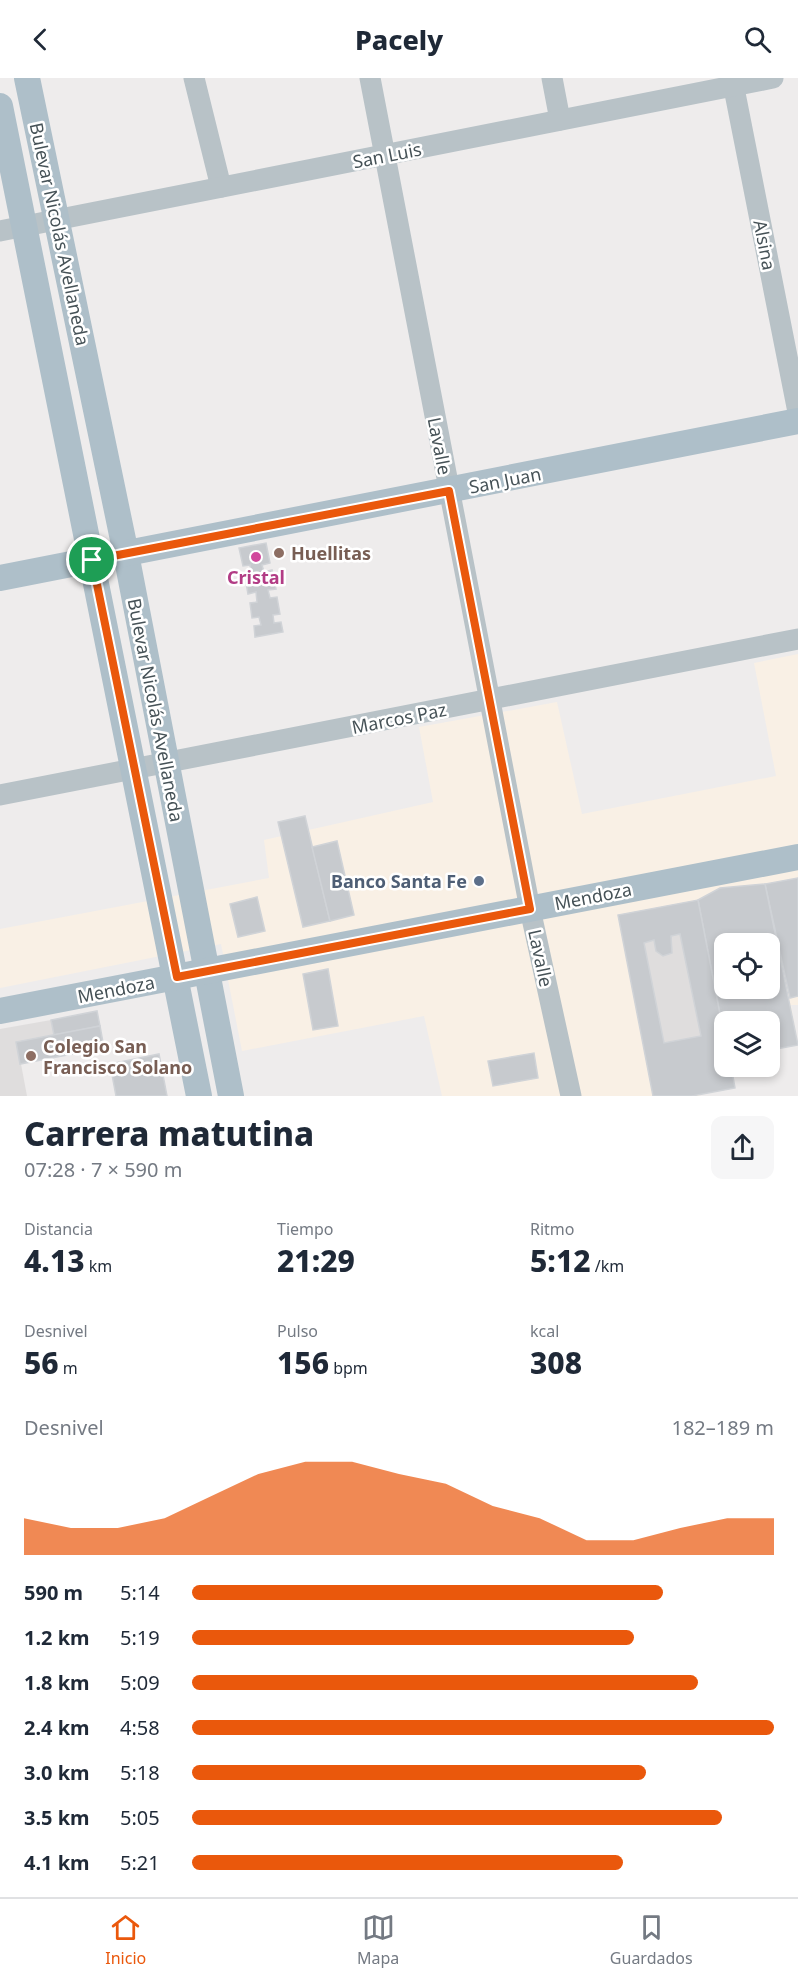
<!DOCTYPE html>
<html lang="es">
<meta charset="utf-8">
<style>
:root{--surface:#fff;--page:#f6f6f7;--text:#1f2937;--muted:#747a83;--line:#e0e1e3;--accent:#ea580c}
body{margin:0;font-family:"Noto Sans",sans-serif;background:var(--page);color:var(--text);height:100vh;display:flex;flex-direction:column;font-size:22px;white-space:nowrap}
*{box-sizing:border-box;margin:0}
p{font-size:20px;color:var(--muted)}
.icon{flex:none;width:33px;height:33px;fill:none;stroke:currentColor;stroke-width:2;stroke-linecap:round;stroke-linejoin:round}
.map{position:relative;height:1018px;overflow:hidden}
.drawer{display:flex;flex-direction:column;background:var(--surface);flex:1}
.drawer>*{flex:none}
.fabs{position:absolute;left:714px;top:855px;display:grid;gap:12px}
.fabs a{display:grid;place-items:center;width:66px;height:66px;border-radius:12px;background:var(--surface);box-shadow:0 3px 9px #0003;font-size:30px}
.pin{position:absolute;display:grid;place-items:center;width:51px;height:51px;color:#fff;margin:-26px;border:3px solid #fff;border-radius:50%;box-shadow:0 2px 6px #0007}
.round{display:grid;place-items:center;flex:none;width:63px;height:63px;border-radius:12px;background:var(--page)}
.head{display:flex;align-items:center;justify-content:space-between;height:102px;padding:0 24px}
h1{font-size:33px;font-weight:800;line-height:45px}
.stats{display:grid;grid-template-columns:repeat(3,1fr);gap:9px;height:102px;padding:6px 24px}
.stats div{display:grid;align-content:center}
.stats b{font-size:30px;font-weight:800}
.stats small{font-size:16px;font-weight:400}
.stats p{font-size:16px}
.chart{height:168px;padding:12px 24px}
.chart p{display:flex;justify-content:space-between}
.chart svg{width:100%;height:108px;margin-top:6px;fill:var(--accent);opacity:.7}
ul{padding:0 24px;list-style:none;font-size:20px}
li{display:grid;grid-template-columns:96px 72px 1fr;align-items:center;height:45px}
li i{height:15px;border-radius:8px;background:var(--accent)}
header{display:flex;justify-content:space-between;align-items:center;height:78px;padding:0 24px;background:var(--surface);font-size:27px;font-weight:800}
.tabs{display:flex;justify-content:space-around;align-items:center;height:84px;border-top:2px solid var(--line);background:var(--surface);font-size:16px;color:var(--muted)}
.tabs a{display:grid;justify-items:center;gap:3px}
.tabs .active{color:var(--accent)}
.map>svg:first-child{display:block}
</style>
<header><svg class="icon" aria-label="back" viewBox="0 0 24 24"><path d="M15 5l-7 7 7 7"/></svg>Pacely<svg class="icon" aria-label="search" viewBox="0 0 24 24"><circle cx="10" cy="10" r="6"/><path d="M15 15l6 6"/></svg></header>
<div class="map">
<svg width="798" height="1018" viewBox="0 0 798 1018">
<rect width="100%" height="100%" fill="#eeecec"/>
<path fill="#f9f0e5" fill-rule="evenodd" d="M798,576V927H791L798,967L770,972V944H724V988L699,1018H442L424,938L242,973L221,866L0,910V851L269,800L264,762L433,724L419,649L557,624L582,736L776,698L754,585ZM724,866H770V910H724Z"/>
<g fill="#dfdddd">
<polygon points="698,822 724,957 724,988 735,1010 692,1018 653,1018 618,837"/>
<polygon points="51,942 54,957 100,948 104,970 21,986 27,1018 0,1018 0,951"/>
</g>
<g fill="#c7cace" stroke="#d0d3d7" stroke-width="1.5" fill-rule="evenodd">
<polygon points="266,465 270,485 262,487 264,494 272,492 276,511 268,512 270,520 277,519 280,536 273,537 274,545 281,544 283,554 255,559 254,548 261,547 259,539 252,540 250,525 257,524 256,514 248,516 245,499 251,498 250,487 243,488 239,470"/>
<polygon points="305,738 330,843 303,849 278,744"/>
<polygon points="337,763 354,837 330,843 312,769"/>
<polygon points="798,800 798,918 790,920 765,806"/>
<path d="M765,806L798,967L770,972V944H724V957L698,822L720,810ZM724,866H770V910H724Z"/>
<polygon points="257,819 265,853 238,859 230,826"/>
<path d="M698,822L724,957V988H731L735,1010L692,1018H653L618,837ZM680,856L701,958L664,965L644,865L654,862L656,873L663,878L672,875L671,858Z"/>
<polygon points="328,891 338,948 313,952 303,896"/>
<polygon points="97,933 100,948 54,957 51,942"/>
<polygon points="100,948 104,970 20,986 16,964"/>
<polygon points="534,975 538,1000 493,1008 488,983"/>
<polygon points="159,976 167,1018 116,1018 110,986"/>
</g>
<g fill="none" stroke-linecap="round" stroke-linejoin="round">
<g stroke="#b8c2c7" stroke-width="21">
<polyline points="194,0 221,109"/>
<polyline points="370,0 530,831 571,1018"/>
<polyline points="552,0 560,42"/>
<polyline points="732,0 798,334"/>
<polyline points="0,153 773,0"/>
<polyline points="0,717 798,561"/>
</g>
<g stroke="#aebfc9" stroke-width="26">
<polyline points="27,0 126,476 231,1018"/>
<polyline points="0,28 199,1018"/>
<polyline points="0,500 798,343"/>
<polyline points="0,933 798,779"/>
</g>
</g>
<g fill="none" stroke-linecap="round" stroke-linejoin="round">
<g stroke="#fff" stroke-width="12">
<polygon id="route" points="449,413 530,831 177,899 92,482"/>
</g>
<use href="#route" stroke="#ea580c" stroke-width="8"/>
</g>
<g fill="#8d6e63" stroke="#fff" stroke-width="2">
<circle cx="279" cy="475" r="6"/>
<circle cx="31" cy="978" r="6"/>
</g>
<circle fill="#d1479c" stroke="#fff" stroke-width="2" cx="256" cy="479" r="6"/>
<circle fill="#5c6f8a" stroke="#fff" stroke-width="2" cx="479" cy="803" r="6"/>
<g text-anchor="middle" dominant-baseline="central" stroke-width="5" stroke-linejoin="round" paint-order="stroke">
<g font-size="18" fill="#465257" stroke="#fff">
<text transform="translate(387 77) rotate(-11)">San Luis</text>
<text transform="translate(60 156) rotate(78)">Bulevar Nicolás Avellaneda</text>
<text transform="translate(765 167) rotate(79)">Alsina</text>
<text transform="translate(440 368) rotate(79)">Lavalle</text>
<text transform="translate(505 402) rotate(-11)">San Juan</text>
<text transform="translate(156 632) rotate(79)">Bulevar Nicolás Avellaneda</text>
<text transform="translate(399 640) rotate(-11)">Marcos Paz</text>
<text transform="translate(593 818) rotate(-11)">Mendoza</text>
<text transform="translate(541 880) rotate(78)">Lavalle</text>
<text transform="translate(116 911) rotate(-11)">Mendoza</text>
</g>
<g font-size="18" font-weight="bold" fill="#785e54" stroke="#fff" text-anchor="start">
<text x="291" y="475">Huellitas</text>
<text x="43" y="968">Colegio San<tspan x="43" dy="21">Francisco Solano</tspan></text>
</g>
<g font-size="18" font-weight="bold" fill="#b23c85" stroke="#fff">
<text x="256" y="499">Cristal</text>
</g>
<g font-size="18" font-weight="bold" fill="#4e5e75" stroke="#fff" text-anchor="end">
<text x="467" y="803">Banco Santa Fe</text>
</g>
</g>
</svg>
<div class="fabs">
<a><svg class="icon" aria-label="locate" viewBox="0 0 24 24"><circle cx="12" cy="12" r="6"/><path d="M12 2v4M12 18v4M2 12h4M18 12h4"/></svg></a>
<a><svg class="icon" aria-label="layers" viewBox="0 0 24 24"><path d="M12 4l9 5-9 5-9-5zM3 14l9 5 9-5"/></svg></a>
</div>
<div class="pin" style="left:92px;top:482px;background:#1e9e55"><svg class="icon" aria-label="arrive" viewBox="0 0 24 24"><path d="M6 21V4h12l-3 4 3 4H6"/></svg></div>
</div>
<section class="drawer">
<div class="head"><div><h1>Carrera matutina</h1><p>07:28 · 7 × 590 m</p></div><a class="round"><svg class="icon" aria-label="share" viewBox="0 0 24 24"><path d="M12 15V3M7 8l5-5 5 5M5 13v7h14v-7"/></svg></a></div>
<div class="stats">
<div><p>Distancia</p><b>4.13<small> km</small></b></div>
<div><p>Tiempo</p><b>21:29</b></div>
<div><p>Ritmo</p><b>5:12<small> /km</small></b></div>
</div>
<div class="stats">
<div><p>Desnivel</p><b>56<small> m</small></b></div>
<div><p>Pulso</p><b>156<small> bpm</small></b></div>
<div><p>kcal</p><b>308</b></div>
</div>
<div class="chart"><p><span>Desnivel</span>182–189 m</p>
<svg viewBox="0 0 160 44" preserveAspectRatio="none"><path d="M0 44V29L10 33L20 33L30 29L40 20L50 11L60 6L70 6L80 11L90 15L100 24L110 29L120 38L130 38L140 33L150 29L160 29V44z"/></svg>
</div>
<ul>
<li><b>590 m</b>5:14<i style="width:81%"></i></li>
<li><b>1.2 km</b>5:19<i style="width:76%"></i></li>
<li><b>1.8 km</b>5:09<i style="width:87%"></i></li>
<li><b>2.4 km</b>4:58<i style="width:100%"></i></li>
<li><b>3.0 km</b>5:18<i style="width:78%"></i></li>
<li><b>3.5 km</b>5:05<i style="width:91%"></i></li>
<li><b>4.1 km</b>5:21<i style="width:74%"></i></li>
</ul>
</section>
<nav class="tabs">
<a class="active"><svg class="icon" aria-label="home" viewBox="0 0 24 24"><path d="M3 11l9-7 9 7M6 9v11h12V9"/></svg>Inicio</a>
<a><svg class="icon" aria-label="map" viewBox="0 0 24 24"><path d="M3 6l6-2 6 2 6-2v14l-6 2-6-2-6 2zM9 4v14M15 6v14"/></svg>Mapa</a>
<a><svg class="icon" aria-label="saved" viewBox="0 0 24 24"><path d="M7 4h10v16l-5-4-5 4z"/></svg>Guardados</a>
</nav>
